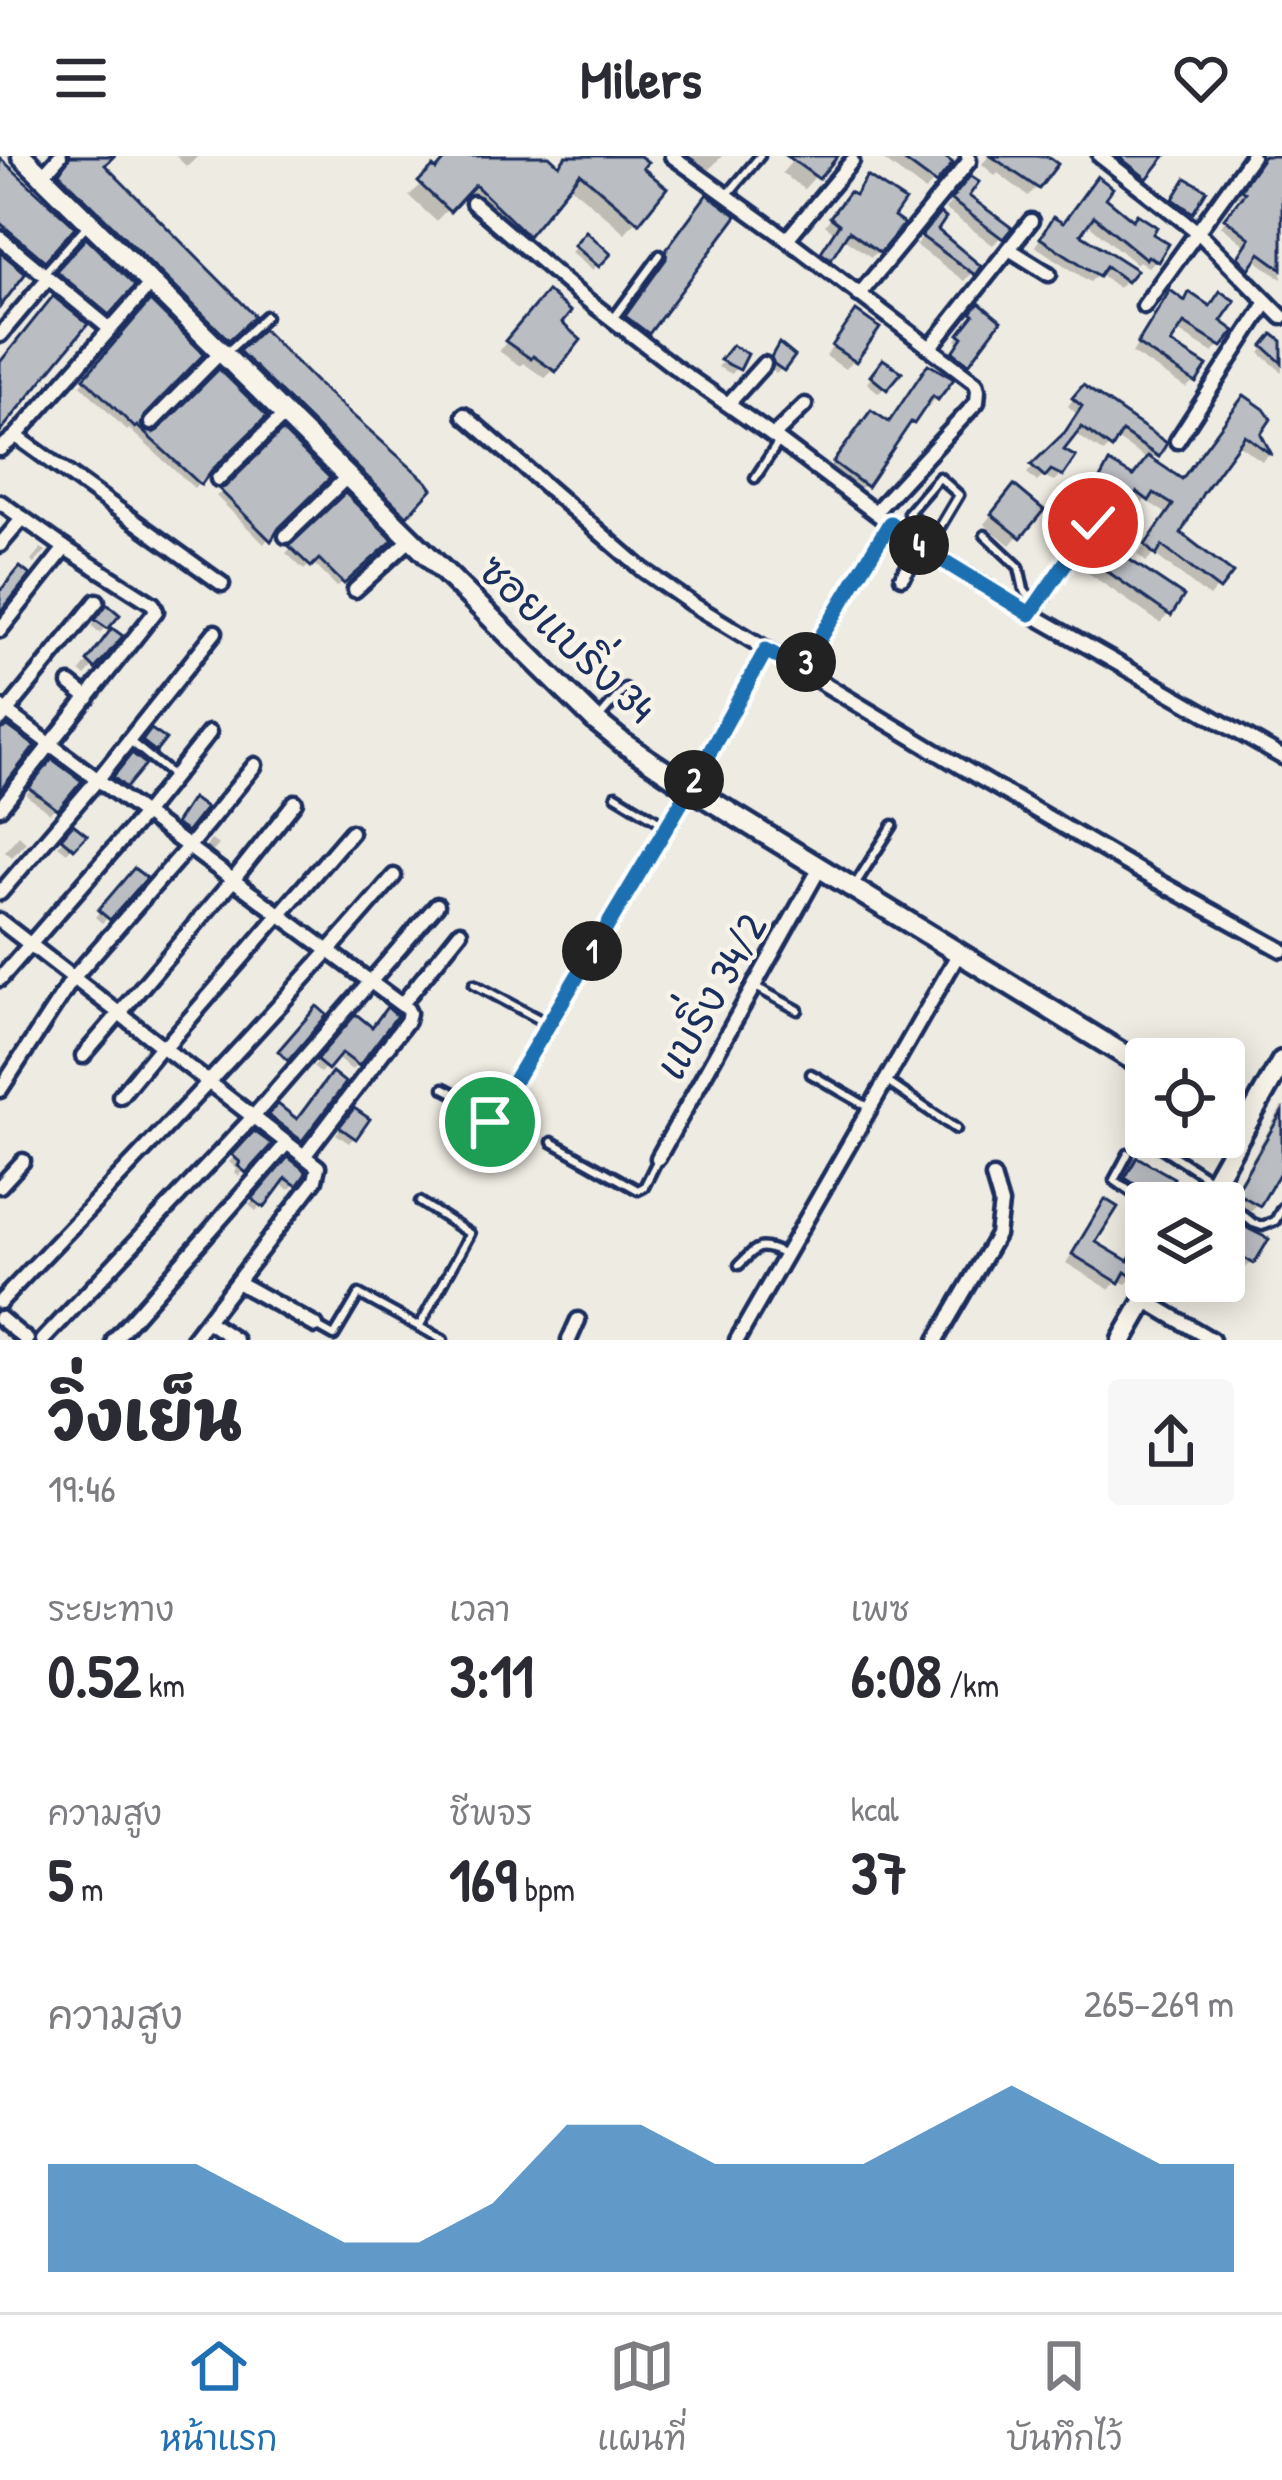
<!DOCTYPE html>
<html lang="th">
<meta charset="utf-8">
<style>
:root{--surface:#fff;--page:#f7f7f7;--text:#2b2b33;--muted:#7c7c81;--line:#e1e1e2;--accent:#1f6fb2}
body{margin:0;font-family:"Patrick Hand","Playpen Sans Thai",sans-serif;background:var(--page);color:var(--text);height:100vh;display:flex;flex-direction:column;font-size:45px;white-space:nowrap}
*{box-sizing:border-box;margin:0}
p{font-size:39px;color:var(--muted)}
.icon{flex:none;width:66px;height:66px;fill:none;stroke:currentColor;stroke-width:2;stroke-linecap:round;stroke-linejoin:round}
.map{position:relative;height:1184px;overflow:hidden}
.sheet{display:flex;flex-direction:column;background:var(--surface);flex:1}
.sheet>*{flex:none}
.tools{position:absolute;left:1125px;top:882px;display:grid;gap:24px}
.tools a{display:grid;place-items:center;width:120px;height:120px;border-radius:12px;background:var(--surface);box-shadow:0 6px 30px #0003;font-size:60px}
.pin{position:absolute;display:grid;place-items:center;width:102px;height:102px;color:#fff;margin:-51px;border:6px solid #fff;border-radius:50%;box-shadow:0 3px 12px #0007}
.km{position:absolute;width:60px;height:60px;margin:-30px;border-radius:50%;background:#222;color:#fff;font-size:33px;line-height:60px;text-align:center}
.round{display:grid;place-items:center;flex:none;width:126px;height:126px;border-radius:12px;background:var(--page)}
.headline{display:flex;align-items:center;justify-content:space-between;height:204px;padding:0 48px}
h1{font-size:66px;font-weight:800;line-height:90px}
.metrics{display:grid;grid-template-columns:repeat(3,1fr);gap:18px;height:204px;padding:12px 48px}
.metrics div{display:grid;align-content:center}
.metrics b{font-size:60px;font-weight:800}
.metrics small{font-size:33px;font-weight:400}
.metrics p{font-size:33px}
.chart{height:336px;padding:24px 48px}
.chart p{display:flex;justify-content:space-between}
.chart svg{width:100%;height:216px;margin-top:12px;fill:var(--accent);opacity:.7}
header{display:flex;justify-content:space-between;align-items:center;height:156px;padding:0 48px;background:var(--surface);font-size:54px;font-weight:800}
.tab-bar{display:flex;justify-content:space-around;align-items:center;height:168px;border-top:3px solid var(--line);background:var(--surface);font-size:33px;color:var(--muted)}
.tab-bar a{display:grid;justify-items:center;gap:6px}
.tab-bar .active{color:var(--accent)}
.map>svg:first-child{display:block}
</style>
<header><svg class="icon" aria-label="menu" viewBox="0 0 24 24"><path d="M4 6h16M4 12h16M4 18h16"/></svg>Milers<svg class="icon" aria-label="heart" viewBox="0 0 24 24"><path d="M12 20l-8-8c-3-5 5-10 8-4 3-6 11-1 8 4z"/></svg></header>
<div class="map">
<svg width="1282" height="1184" viewBox="0 0 1282 1184">
<rect width="100%" height="100%" fill="#eeebe2"/>
<filter id="ink" filterUnits="userSpaceOnUse"><feTurbulence type="fractalNoise" baseFrequency=".00833" numOctaves="2"/><feDisplacementMap in="SourceGraphic" scale="24" xChannelSelector="R" yChannelSelector="G"/><feConvolveMatrix kernelMatrix="1 2 1 2 8 2 1 2 1" color-interpolation-filters="sRGB"/></filter>
<g filter="url(#ink)">
<g fill="#0003">
<polygon points="63,0 110,0 101,10 250,160 221,188 55,24 66,11"/>
<polygon points="176,0 198,0 187,11"/>
<polygon points="451,0 544,0 557,12 567,0 635,0 639,13 663,32 625,77 568,28 515,89 461,39 436,65 409,40"/>
<polygon points="681,0 722,0 704,19"/>
<polygon points="791,0 834,0 804,33 782,17 794,3"/>
<polygon points="878,0 939,0 934,26 925,35"/>
<polygon points="989,0 1042,0 1037,31 1028,40 998,17 995,20 982,8"/>
<polygon points="1103,0 1160,0 1137,28"/>
<polygon points="1266,0 1276,0 1282,4 1282,123 1253,102 1241,117 1233,109 1246,90 1221,70 1241,43 1237,40"/>
<polygon points="0,6 71,71 37,108 0,76"/>
<polygon points="1182,31 1203,35 1185,61 1170,50"/>
<polygon points="963,32 965,40 1008,73 993,89 945,53"/>
<polygon points="1102,42 1149,79 1156,104 1148,111 1139,105 1136,108 1086,66 1076,79 1125,124 1118,132 1099,117 1090,126 1035,90 1047,72 1062,70"/>
<polygon points="842,47 878,95 871,101 842,81 822,108 816,104 834,76 825,69"/>
<polygon points="695,55 733,61 647,177 635,189 615,173 655,119 656,108"/>
<polygon points="932,69 934,75 977,111 964,125 916,89"/>
<polygon points="586,80 607,98 592,114 571,96"/>
<polygon points="86,86 130,130 102,162 53,122"/>
<polygon points="1189,140 1217,166 1220,189 1213,197 1176,174 1167,188 1194,225 1186,232 1132,197 1164,145 1183,147"/>
<polygon points="539,148 557,167 554,214 545,222 523,207 520,210 499,195"/>
<polygon points="979,151 996,165 961,211 950,203 959,187 956,184"/>
<polygon points="848,168 854,205 845,213 826,200"/>
<polygon points="263,177 427,333 399,362 236,202"/>
<polygon points="1274,182 1282,189 1282,216 1260,197"/>
<polygon points="122,184 141,258 137,269 143,278 153,280 208,314 194,332 129,273 127,275 81,229"/>
<polygon points="733,193 744,199 732,218 718,211"/>
<polygon points="774,196 781,213 776,218 767,208"/>
<polygon points="878,212 897,216 879,237 867,227"/>
<polygon points="921,219 936,242 929,250 925,247 864,329 857,336 827,315 864,265 887,269"/>
<polygon points="1076,239 1156,299 1150,305 1181,326 1236,251 1258,278 1269,298 1262,305 1236,287 1201,335 1177,378 1229,417 1209,441 1154,398 1146,406 1138,399 1167,358 1145,344 1138,351 1128,343 1105,373 1095,365 1109,344 1093,334 1102,318 1110,310 1132,323 1148,304 1115,282 1104,297 1074,277 1059,295 1061,318 1054,325 1043,320 1037,326 1027,317 1059,286 1077,258 1068,250"/>
<polygon points="227,333 276,371 264,388 216,340"/>
<polygon points="345,341 389,384 337,431 312,406 304,414 286,397"/>
<polygon points="1005,342 1039,354 1010,389 984,368"/>
<polygon points="1063,359 1079,361 1065,379 1055,370"/>
<polygon points="41,392 46,395 34,408 31,405"/>
<polygon points="1095,398 1169,458 1160,467 1084,414"/>
<polygon points="102,457 116,459 100,477 92,470"/>
<polygon points="103,485 93,511 85,520 80,516"/>
<polygon points="47,612 78,626 50,657 26,639"/>
<polygon points="73,672 83,679 67,696 58,689"/>
<polygon points="19,679 26,686 12,701 5,695"/>
<polygon points="211,684 219,689 208,701 201,696"/>
<polygon points="134,716 143,722 102,767 95,761"/>
<polygon points="357,862 357,908 352,914 335,901 320,917 313,911"/>
<polygon points="342,928 295,989 266,966 279,952 296,967"/>
<polygon points="1282,950 1282,1005 1257,1048 1249,1057 1228,1045"/>
<polygon points="349,961 354,981 349,987 336,978"/>
<polygon points="255,979 267,989 239,1020 235,1017 237,1013 229,1006"/>
<polygon points="1159,981 1196,981 1184,996"/>
<polygon points="1138,1004 1159,1043 1155,1047 1146,1047 1146,1049 1118,1032"/>
<polygon points="289,1005 303,1018 289,1034 279,1026 256,1055 249,1049"/>
<polygon points="1098,1055 1092,1087 1126,1108 1136,1095 1133,1121 1126,1128 1118,1124 1109,1133 1066,1107"/>
<polygon points="1224,1059 1252,1106 1243,1114 1224,1103"/>
</g>
<g fill="#babdc2" stroke="#1b2f5e" stroke-width="3">
<polygon points="70,0 114,0 105,9 255,160 229,184 59,17"/>
<polygon points="448,0 549,0 559,9 566,0 640,0 648,6 643,12 667,32 639,67 580,17 528,80 475,29 450,56 418,26 433,11 436,14"/>
<polygon points="787,0 838,0 819,23"/>
<polygon points="898,0 944,0 953,7 936,28"/>
<polygon points="991,0 1047,0 1058,8 1039,33"/>
<polygon points="1118,0 1165,0 1147,23"/>
<polygon points="1264,0 1282,0 1282,113 1260,97 1249,113 1238,101 1250,82 1224,62 1245,36 1241,33"/>
<polygon points="0,2 75,71 45,105 0,67"/>
<polygon points="867,20 905,45 894,61 904,68 880,97 849,75 831,103 821,96 839,68 830,61 849,36 855,39"/>
<polygon points="970,20 979,26 969,40 1012,72 1003,83 951,44"/>
<polygon points="1097,20 1113,32 1106,42 1133,64 1137,58 1157,71 1153,78 1169,88 1158,106 1148,100 1146,103 1094,60 1081,78 1137,114 1127,126 1106,110 1099,120 1040,82 1053,61 1063,67"/>
<polygon points="1186,22 1207,34 1193,57 1173,43"/>
<polygon points="707,38 737,60 649,178 625,160 666,103 667,92"/>
<polygon points="940,57 946,62 938,74 981,110 975,119 921,80"/>
<polygon points="586,75 611,98 599,111 574,89"/>
<polygon points="86,82 135,130 109,159 56,115"/>
<polygon points="0,96 26,117 0,151"/>
<polygon points="1170,134 1185,145 1189,136 1210,150 1220,135 1235,145 1221,165 1235,175 1222,191 1184,167 1171,187 1207,210 1196,227 1137,188"/>
<polygon points="547,135 571,156 562,167 581,184 556,216 533,200 531,203 505,185"/>
<polygon points="53,140 88,168 0,276 0,206"/>
<polygon points="150,145 204,198 144,260 141,269 145,275 153,277 158,274 219,213 267,260 211,315 201,329 137,270 135,272 84,222"/>
<polygon points="979,147 1001,165 969,208 953,196 963,181 959,178 974,159 971,157"/>
<polygon points="856,155 880,172 856,206 832,190"/>
<polygon points="263,173 318,228 427,326 432,333 407,360 239,195"/>
<polygon points="1273,178 1282,185 1282,207 1263,190"/>
<polygon points="779,187 795,200 784,215 774,208 771,201"/>
<polygon points="732,189 748,198 740,214 720,204"/>
<polygon points="883,203 902,216 887,234 870,220"/>
<polygon points="928,208 954,223 938,244 933,240 914,268 911,266 867,331 833,306 871,254 889,266"/>
<polygon points="1083,229 1167,287 1159,301 1122,276 1112,293 1082,271 1064,294 1076,301 1063,320 1051,314 1045,321 1031,309 1065,276 1082,250 1072,242"/>
<polygon points="1244,239 1264,253 1271,263 1261,278 1272,299 1245,279 1203,337 1181,377 1233,417 1220,434 1162,390 1156,400 1145,389 1173,349 1154,337 1149,345 1137,336 1116,366 1101,356 1115,334 1099,325 1109,306 1133,320 1148,300 1182,323"/>
<polygon points="282,275 330,322 279,372 271,385 219,333 225,331"/>
<polygon points="1014,329 1044,354 1021,382 991,358"/>
<polygon points="345,337 393,384 344,428 319,403 311,411 289,390"/>
<polygon points="1068,350 1083,360 1072,376 1058,363"/>
<polygon points="1103,386 1184,440 1171,460 1091,404"/>
<polygon points="20,411 30,419 0,457 0,435"/>
<polygon points="107,448 120,459 108,473 95,464"/>
<polygon points="112,472 123,480 95,513 87,505"/>
<polygon points="8,570 35,590 0,635 0,574"/>
<polygon points="151,573 166,583 156,596 142,585"/>
<polygon points="132,597 146,608 126,632 113,621"/>
<polygon points="52,603 82,625 58,654 29,632"/>
<polygon points="192,642 206,652 187,676 175,668"/>
<polygon points="73,668 87,679 74,693 61,682"/>
<polygon points="134,712 147,722 110,764 98,754"/>
<polygon points="317,850 327,859 288,905 278,895"/>
<polygon points="387,851 397,860 359,910 342,897 328,914 316,904 356,858 372,871"/>
<polygon points="332,916 346,927 302,985 268,959 278,948 297,963"/>
<polygon points="354,952 370,963 356,983 339,971"/>
<polygon points="1282,956 1282,1013 1260,1050 1235,1036"/>
<polygon points="254,975 272,988 246,1017 238,1010 240,1006 232,999"/>
<polygon points="288,1001 306,1015 305,1019 297,1030 286,1022 264,1052 252,1043"/>
<polygon points="1137,1001 1174,1022 1161,1045 1125,1022"/>
<polygon points="1105,1043 1118,1051 1096,1086 1128,1105 1136,1092 1146,1098 1146,1105 1136,1123 1125,1116 1119,1127 1072,1098"/>
<polygon points="1224,1055 1249,1073 1269,1083 1254,1108 1224,1089"/>
</g>
<g fill="none" stroke-linecap="round" stroke-linejoin="round">
<g stroke="#1b2f5e" stroke-width="15">
<g id="lane">
<polyline points="728,38 760,0"/>
<polyline points="45,116 88,68"/>
<polyline points="613,163 660,99"/>
<polyline points="227,196 266,160"/>
<polyline points="755,322 778,287"/>
<polyline points="985,379 1019,411 1024,434 1036,450"/>
<polyline points="910,382 923,368 908,357 939,321 959,339 937,376 923,368"/>
<polyline points="600,561 625,532"/>
<polyline points="131,586 172,619"/>
<polyline points="616,639 667,670"/>
<polyline points="856,727 893,669"/>
<polyline points="474,828 548,868"/>
<polyline points="754,830 798,854"/>
<polyline points="811,918 870,952"/>
<polyline points="886,925 956,973"/>
<polyline points="444,932 494,958"/>
<polyline points="1146,951 1138,968 1145,981 1211,1024"/>
<polyline points="552,986 638,1034 644,1031 657,1005"/>
<polyline points="1128,998 1114,1024 1147,1047"/>
<polyline points="1226,1045 1253,1067 1262,1070 1275,1065 1282,1052"/>
<path d="M739,1109C757,1091 758,1086 783,1098"/>
<polyline points="316,1170 334,1180 359,1138 443,1184"/>
<polyline points="419,1171 470,1078 420,1046"/>
</g>
</g>
<g stroke="#1b2f5e" stroke-width="21">
<g id="street">
<polyline points="672,0 787,83 976,227 978,234 977,246 875,356"/>
<polyline points="1100,0 1198,76 1282,161"/>
<polyline points="43,19 60,0"/>
<polyline points="473,47 578,137 673,210 780,285 921,391 1031,458 1282,601"/>
<polyline points="0,82 109,172"/>
<polyline points="787,83 852,5"/>
<polyline points="1009,93 1049,118"/>
<polyline points="859,139 960,16 969,5 968,0"/>
<polyline points="1144,150 1252,0"/>
<polyline points="0,179 48,122"/>
<polyline points="930,192 1031,65"/>
<polyline points="728,248 764,208"/>
<polyline points="464,259 643,414 692,448 958,609 1148,720 1282,794"/>
<polyline points="151,267 221,196"/>
<polyline points="16,280 222,428"/>
<polyline points="773,280 805,249"/>
<polyline points="1177,285 1267,146"/>
<polyline points="0,293 16,280 152,126"/>
<polyline points="218,323 285,258"/>
<polyline points="0,346 65,392 153,448 156,455 0,652"/>
<polyline points="286,380 348,320"/>
<polyline points="0,389 23,362"/>
<polyline points="902,421 921,391"/>
<polyline points="355,434 411,383"/>
<polyline points="1031,458 1093,366"/>
<polyline points="0,474 65,392"/>
<polyline points="801,514 890,367"/>
<polyline points="70,528 88,542"/>
<polyline points="0,551 407,853 409,857 407,865 305,999"/>
<polyline points="0,564 97,445"/>
<polyline points="0,737 98,623 215,476"/>
<polyline points="0,765 318,1011 315,1024 192,1184"/>
<polyline points="0,823 145,657 209,577"/>
<polyline points="402,848 460,776"/>
<polyline points="165,891 351,676"/>
<polyline points="83,900 234,723 295,646"/>
<polyline points="0,934 73,822 189,690 255,609"/>
<polyline points="120,940 162,889"/>
<polyline points="490,966 690,632 766,494"/>
<polyline points="658,1002 821,710"/>
<polyline points="0,1030 23,1005"/>
<polyline points="237,1126 316,1170"/>
<polyline points="1145,1144 1212,1184"/>
<path d="M0,1146C133,1006 268,867 394,720"/>
<polyline points="0,1162 27,1184"/>
<polyline points="207,1165 236,1184"/>
<polyline points="43,1184 253,961 437,749"/>
<polyline points="114,1184 287,987"/>
<polyline points="569,1184 578,1164"/>
<polyline points="737,1184 959,797"/>
<polyline points="936,1184 997,1079 1001,1048 993,1021"/>
</g>
</g>
<g stroke="#1b2f5e" stroke-width="27">
<g id="secondary">
<polyline points="22,0 596,565 623,587 690,632 1146,912"/>
<polyline points="1224,960 1244,972"/>
<polyline points="1202,1047 1282,905"/>
<polyline points="1122,1184 1156,1125"/>
</g>
</g>
<use href="#lane" stroke="#f7f3e8" stroke-width="6"/>
<use href="#street" stroke="#f7f3e8" stroke-width="12"/>
<use href="#secondary" stroke="#f7f3e8" stroke-width="18"/>
</g>
</g>
<g fill="none" stroke-linecap="round" stroke-linejoin="round" filter="url(#ink)">
<g stroke="#fff" stroke-width="24">
<polyline id="route" points="490,966 690,632 766,494 801,514 890,367 921,391 1030,458 1093,367"/>
</g>
<use href="#route" stroke="#1f6fb2" stroke-width="15"/>
</g>
<g text-anchor="middle" dominant-baseline="central" stroke-width="9" stroke-linejoin="round" paint-order="stroke">
<g font-size="42" fill="#1b2f5e" stroke="#f7f3e8">
<text transform="translate(568 482) rotate(43)">ซอยแบริ่ง 34</text>
<text transform="translate(710 840) rotate(-61)">แบริ่ง 34/2</text>
</g>
</g>
</svg>
<div class="tools">
<a><svg class="icon" aria-label="locate" viewBox="0 0 24 24"><circle cx="12" cy="12" r="6"/><path d="M12 2v4M12 18v4M2 12h4M18 12h4"/></svg></a>
<a><svg class="icon" aria-label="layers" viewBox="0 0 24 24"><path d="M12 4l9 5-9 5-9-5zM3 14l9 5 9-5"/></svg></a>
</div>
<div class="pin" style="left:490px;top:966px;background:#1e9e55"><svg class="icon" aria-label="arrive" viewBox="0 0 24 24"><path d="M6 21V4h12l-3 4 3 4H6"/></svg></div>
<div class="pin" style="left:1093px;top:367px;background:#d93025"><svg class="icon" aria-label="check" viewBox="0 0 24 24"><path d="M5 12l5 5 9-10"/></svg></div>
<b class="km" style="left:592px;top:795px">1</b>
<b class="km" style="left:694px;top:624px">2</b>
<b class="km" style="left:806px;top:506px">3</b>
<b class="km" style="left:919px;top:389px">4</b>
</div>
<section class="sheet">
<div class="headline"><div><h1>วิ่งเย็น</h1><p>19:46</p></div><a class="round"><svg class="icon" aria-label="share" viewBox="0 0 24 24"><path d="M12 15V3M7 8l5-5 5 5M5 13v7h14v-7"/></svg></a></div>
<div class="metrics">
<div><p>ระยะทาง</p><b>0.52<small> km</small></b></div>
<div><p>เวลา</p><b>3:11</b></div>
<div><p>เพซ</p><b>6:08<small> /km</small></b></div>
</div>
<div class="metrics">
<div><p>ความสูง</p><b>5<small> m</small></b></div>
<div><p>ชีพจร</p><b>169<small> bpm</small></b></div>
<div><p>kcal</p><b>37</b></div>
</div>
<div class="chart"><p><span>ความสูง</span>265–269 m</p>
<svg viewBox="0 0 160 44" preserveAspectRatio="none"><path d="M0 44V22L10 22L20 22L30 30L40 38L50 38L60 30L70 14L80 14L90 22L100 22L110 22L120 14L130 6L140 14L150 22L160 22V44z"/></svg>
</div>
</section>
<nav class="tab-bar">
<a class="active"><svg class="icon" aria-label="home" viewBox="0 0 24 24"><path d="M3 11l9-7 9 7M6 9v11h12V9"/></svg>หน้าแรก</a>
<a><svg class="icon" aria-label="map" viewBox="0 0 24 24"><path d="M3 6l6-2 6 2 6-2v14l-6 2-6-2-6 2zM9 4v14M15 6v14"/></svg>แผนที่</a>
<a><svg class="icon" aria-label="saved" viewBox="0 0 24 24"><path d="M7 4h10v16l-5-4-5 4z"/></svg>บันทึกไว้</a>
</nav>
